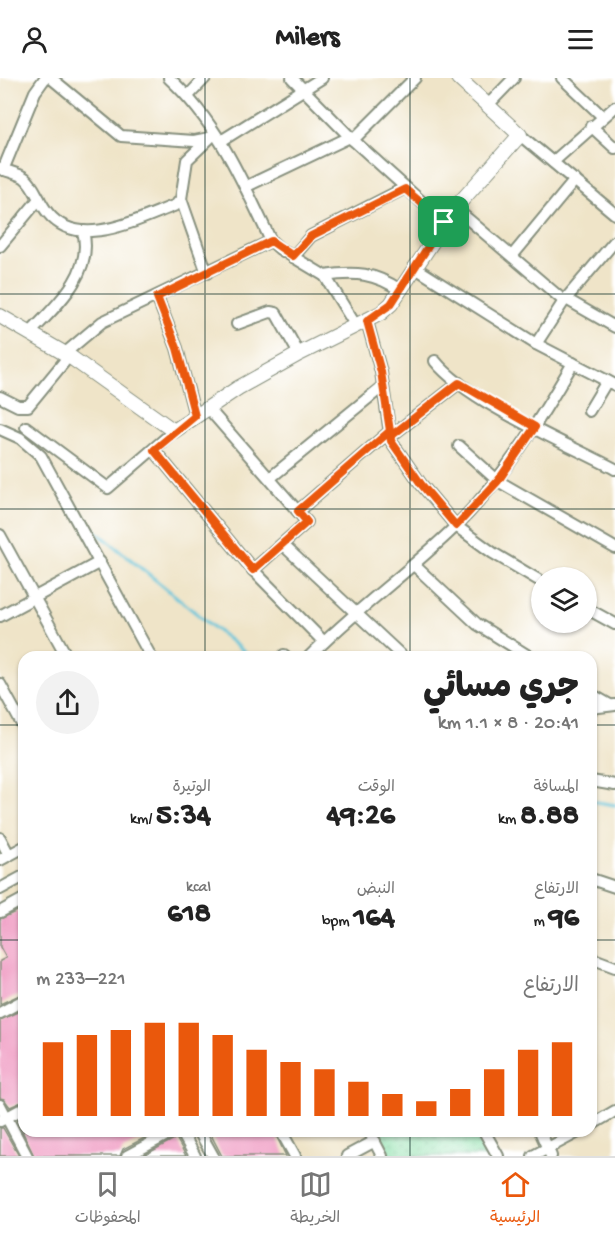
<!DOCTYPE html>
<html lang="ar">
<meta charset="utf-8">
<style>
:root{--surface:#fff;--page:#f2f2f2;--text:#222;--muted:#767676;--line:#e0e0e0;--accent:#ea580c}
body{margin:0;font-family:"Gochi Hand","Playpen Sans Arabic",sans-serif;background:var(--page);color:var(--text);direction:rtl;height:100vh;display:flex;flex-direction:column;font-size:22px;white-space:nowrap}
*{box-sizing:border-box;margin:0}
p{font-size:20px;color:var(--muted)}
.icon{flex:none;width:33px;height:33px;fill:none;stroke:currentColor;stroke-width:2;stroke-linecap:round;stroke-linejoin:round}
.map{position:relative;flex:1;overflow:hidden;direction:ltr}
.panel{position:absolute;left:18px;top:573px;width:579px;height:486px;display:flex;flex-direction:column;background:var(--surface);border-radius:18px;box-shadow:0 2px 4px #0004;direction:rtl}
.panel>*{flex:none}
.fabs{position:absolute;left:531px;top:489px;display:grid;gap:12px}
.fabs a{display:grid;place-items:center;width:66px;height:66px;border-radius:50%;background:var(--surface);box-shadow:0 2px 4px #0004;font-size:30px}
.pin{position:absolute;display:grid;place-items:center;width:51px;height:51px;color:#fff;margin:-26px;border-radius:12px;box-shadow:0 3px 9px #0006}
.round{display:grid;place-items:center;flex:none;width:63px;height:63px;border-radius:32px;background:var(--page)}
.headline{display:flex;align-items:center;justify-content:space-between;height:102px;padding:0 18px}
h1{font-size:33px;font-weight:800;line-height:45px}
.figures{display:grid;grid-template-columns:repeat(3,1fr);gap:9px;height:102px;padding:6px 18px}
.figures div{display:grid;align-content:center}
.figures b{font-size:30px;font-weight:800}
.figures small{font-size:16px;font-weight:400}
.figures p{font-size:16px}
.chart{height:168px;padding:12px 18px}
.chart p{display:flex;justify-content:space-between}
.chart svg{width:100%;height:108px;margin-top:6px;stroke:var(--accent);stroke-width:6}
header{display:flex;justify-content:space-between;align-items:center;height:78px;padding:0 18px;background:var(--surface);font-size:27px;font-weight:800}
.tab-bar{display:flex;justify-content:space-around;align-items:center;height:84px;border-top:2px solid var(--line);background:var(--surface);font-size:16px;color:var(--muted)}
.tab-bar a{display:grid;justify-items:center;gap:3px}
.tab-bar .current{color:var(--accent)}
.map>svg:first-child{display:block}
</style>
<header><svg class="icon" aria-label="menu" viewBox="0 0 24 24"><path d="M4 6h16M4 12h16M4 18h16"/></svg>Milers<svg class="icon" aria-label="person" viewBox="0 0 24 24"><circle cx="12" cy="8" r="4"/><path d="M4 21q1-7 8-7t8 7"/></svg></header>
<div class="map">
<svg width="615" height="1078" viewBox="0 0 615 1078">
<defs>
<pattern id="park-dots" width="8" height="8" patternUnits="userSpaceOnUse" patternTransform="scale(1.5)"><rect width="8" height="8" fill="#82dda3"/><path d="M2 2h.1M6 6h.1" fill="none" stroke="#6ab486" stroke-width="1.8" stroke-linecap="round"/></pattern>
</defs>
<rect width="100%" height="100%" fill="#fff"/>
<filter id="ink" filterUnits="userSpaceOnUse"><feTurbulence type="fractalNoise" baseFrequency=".0167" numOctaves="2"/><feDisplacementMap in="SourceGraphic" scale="12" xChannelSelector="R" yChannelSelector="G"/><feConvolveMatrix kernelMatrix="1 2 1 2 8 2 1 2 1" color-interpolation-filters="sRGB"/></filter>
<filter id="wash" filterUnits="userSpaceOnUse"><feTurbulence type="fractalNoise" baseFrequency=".008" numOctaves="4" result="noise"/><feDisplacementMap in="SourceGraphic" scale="24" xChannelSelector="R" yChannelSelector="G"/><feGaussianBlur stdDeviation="1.35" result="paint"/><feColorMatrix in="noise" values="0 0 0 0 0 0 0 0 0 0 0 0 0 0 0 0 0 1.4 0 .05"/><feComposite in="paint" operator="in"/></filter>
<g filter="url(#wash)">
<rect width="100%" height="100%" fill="#efe4c8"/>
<polygon fill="url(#park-dots)" stroke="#508d6c" stroke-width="1.5" points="374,1053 479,1053 492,1078 388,1078"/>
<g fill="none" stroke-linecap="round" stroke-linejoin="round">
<g stroke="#5ec4db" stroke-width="3">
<polyline points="92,450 250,579"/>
<polyline points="591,723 615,727"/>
</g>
</g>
<g id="blocks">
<g fill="#f09ec4">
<polygon points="24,830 24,865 20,867 24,875 24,915 0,926 0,883 6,880 0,869 0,841"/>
<polygon points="24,931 24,1023 10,1029 4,1021 0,1020 0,942"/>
<polygon points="24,1039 24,1053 158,1053 123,1071 120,1078 34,1078 17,1042"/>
<polygon points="0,1050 3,1050 19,1078 0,1078"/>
<polygon points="209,1053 274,1053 286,1078 222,1078"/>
<polygon points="176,1060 186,1078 143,1078"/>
</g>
</g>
</g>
<g filter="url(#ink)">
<use href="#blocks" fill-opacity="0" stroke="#87907e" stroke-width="1.5"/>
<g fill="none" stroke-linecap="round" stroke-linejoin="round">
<g stroke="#87907e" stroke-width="14">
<g id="minor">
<polyline points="51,0 121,58 194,63 209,60"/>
<path d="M169,0C218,45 243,104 271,163L280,171L325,198L356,248"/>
<polyline points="292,0 353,62 444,144"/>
<polyline points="562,0 602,38"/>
<polyline points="188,18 205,0"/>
<polyline points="487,28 514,0"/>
<polyline points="591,48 615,70"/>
<polyline points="520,57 615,136"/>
<polyline points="353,62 415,0"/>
<polyline points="221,63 322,0"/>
<polyline points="553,84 615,29"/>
<path d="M0,90C8,94 18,95 25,100C35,108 39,125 48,135C79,174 140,140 176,127L181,121L187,82L210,60"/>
<polyline points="3,92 35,14 45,0"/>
<polyline points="245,109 350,59"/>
<polyline points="181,121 207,195"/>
<polyline points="455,130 564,223"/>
<polyline points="0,168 39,121"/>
<polyline points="512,178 575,102"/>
<polyline points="293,179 311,158 405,110"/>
<polyline points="414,189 536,266 615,307"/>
<path d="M325,198C355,193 375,195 400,212"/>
<polyline points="157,219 177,270 195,338"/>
<polyline points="566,221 615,249"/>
<polyline points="367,243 381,294 391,363 421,406 456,448 493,475 542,504"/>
<polyline points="237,246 270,234 276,235 299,276"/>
<path d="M30,255C57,227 94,195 83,153"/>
<polyline points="536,266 564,223 615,163"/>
<polyline points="64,276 102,244 271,163"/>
<path d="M435,283C468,324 566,365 615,391"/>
<polyline points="0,319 18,328 28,328 69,278"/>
<polyline points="208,330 307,444 253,492"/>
<polyline points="589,333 607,303"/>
<polyline points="26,349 108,410 174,353"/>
<polyline points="0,351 20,360 41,378 151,579"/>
<polyline points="391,358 459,305"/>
<polyline points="459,368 498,403 615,470"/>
<polyline points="154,372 253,492 324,564"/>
<polyline points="270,400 383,308"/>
<polyline points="298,433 390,353"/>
<polyline points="0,457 67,579"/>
<polyline points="283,467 403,579"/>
<polyline points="414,487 477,546 530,579"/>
<polyline points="586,530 615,546"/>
<polyline points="0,538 100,484"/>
<polyline points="284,577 286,579"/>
<path d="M309,579C355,532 409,494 456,448C504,400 539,343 573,285"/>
<polyline points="0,606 24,650"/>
<polyline points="591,616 610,627"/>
<polyline points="591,630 615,627"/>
<polyline points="591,703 615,707"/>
<polyline points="0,760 9,777"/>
<polyline points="0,782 24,769"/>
<polyline points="591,801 615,809"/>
<polyline points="0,811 24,798"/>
<polyline points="0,834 24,821"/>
<polyline points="591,880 615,889"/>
<polyline points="0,935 24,922"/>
<polyline points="0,1027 27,1078"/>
<polyline points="0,1043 24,1030"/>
<polyline points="591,1047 615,1033"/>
<polyline points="181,1053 195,1078"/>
<polyline points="199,1053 213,1078"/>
<polyline points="281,1053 295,1078"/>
<polyline points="369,1053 382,1078"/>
<polyline points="484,1053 498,1078"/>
<polyline points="540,1053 551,1078"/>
<polyline points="127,1078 174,1053"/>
<polyline points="347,1078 375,1063"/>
<polyline points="533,1078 580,1053"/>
</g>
</g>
<g stroke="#87907e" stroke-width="16">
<polyline id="tertiary" points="0,238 69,278 174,353 238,310 299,276 381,235 391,226 455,130 520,57 458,0"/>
</g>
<use href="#minor" stroke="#fff" stroke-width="10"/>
<use href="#tertiary" stroke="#fff" stroke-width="14"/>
</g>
</g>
<g fill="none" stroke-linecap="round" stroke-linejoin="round" filter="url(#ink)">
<g stroke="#fff" stroke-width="12">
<polyline id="route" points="444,144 405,111 311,158 293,178 271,163 157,219 177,270 195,338 154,372 253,492 307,444 298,433 390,353 391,363 421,406 456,448 498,403 535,349 459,305 391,358 390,353 381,294 367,243 391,226 444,144"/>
</g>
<use href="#route" stroke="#ea580c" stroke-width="8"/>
</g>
<path fill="none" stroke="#1f3d34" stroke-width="1.5" stroke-opacity="0.55" d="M205,0V579M410,0V579M0,216H615M0,431H615M0,647H24M591,647H615M0,862H24M591,862H615M205,1053V1078M410,1053V1078"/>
</svg>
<div class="fabs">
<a><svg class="icon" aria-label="layers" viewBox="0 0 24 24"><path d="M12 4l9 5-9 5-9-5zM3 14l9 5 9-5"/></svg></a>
</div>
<div class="pin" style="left:444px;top:144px;background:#1e9e55"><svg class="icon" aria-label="arrive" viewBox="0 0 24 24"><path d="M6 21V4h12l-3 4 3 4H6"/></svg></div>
<section class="panel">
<div class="headline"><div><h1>جري مسائي</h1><p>20:41 · 8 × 1.1 km</p></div><a class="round"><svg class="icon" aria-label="share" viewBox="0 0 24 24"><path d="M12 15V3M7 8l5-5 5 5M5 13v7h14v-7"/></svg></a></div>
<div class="figures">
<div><p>المسافة</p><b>8.88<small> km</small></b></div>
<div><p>الوقت</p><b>49:26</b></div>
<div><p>الوتيرة</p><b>5:34<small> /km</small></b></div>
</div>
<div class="figures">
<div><p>الارتفاع</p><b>96<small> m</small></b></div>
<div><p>النبض</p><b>164<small> bpm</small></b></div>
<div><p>kcal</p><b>618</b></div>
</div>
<div class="chart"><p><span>الارتفاع</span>221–233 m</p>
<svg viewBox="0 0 160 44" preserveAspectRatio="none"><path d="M5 44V14M15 44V11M25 44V9M35 44V6M45 44V6M55 44V11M65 44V17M75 44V22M85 44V25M95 44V30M105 44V35M115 44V38M125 44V33M135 44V25M145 44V17M155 44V14"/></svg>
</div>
</section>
</div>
<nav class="tab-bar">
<a class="current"><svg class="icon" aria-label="home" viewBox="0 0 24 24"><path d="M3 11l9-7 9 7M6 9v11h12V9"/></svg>الرئيسية</a>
<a><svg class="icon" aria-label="map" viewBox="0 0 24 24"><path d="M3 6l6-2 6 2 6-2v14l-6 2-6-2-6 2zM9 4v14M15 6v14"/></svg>الخريطة</a>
<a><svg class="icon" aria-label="saved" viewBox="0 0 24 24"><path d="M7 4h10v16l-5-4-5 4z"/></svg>المحفوظات</a>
</nav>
